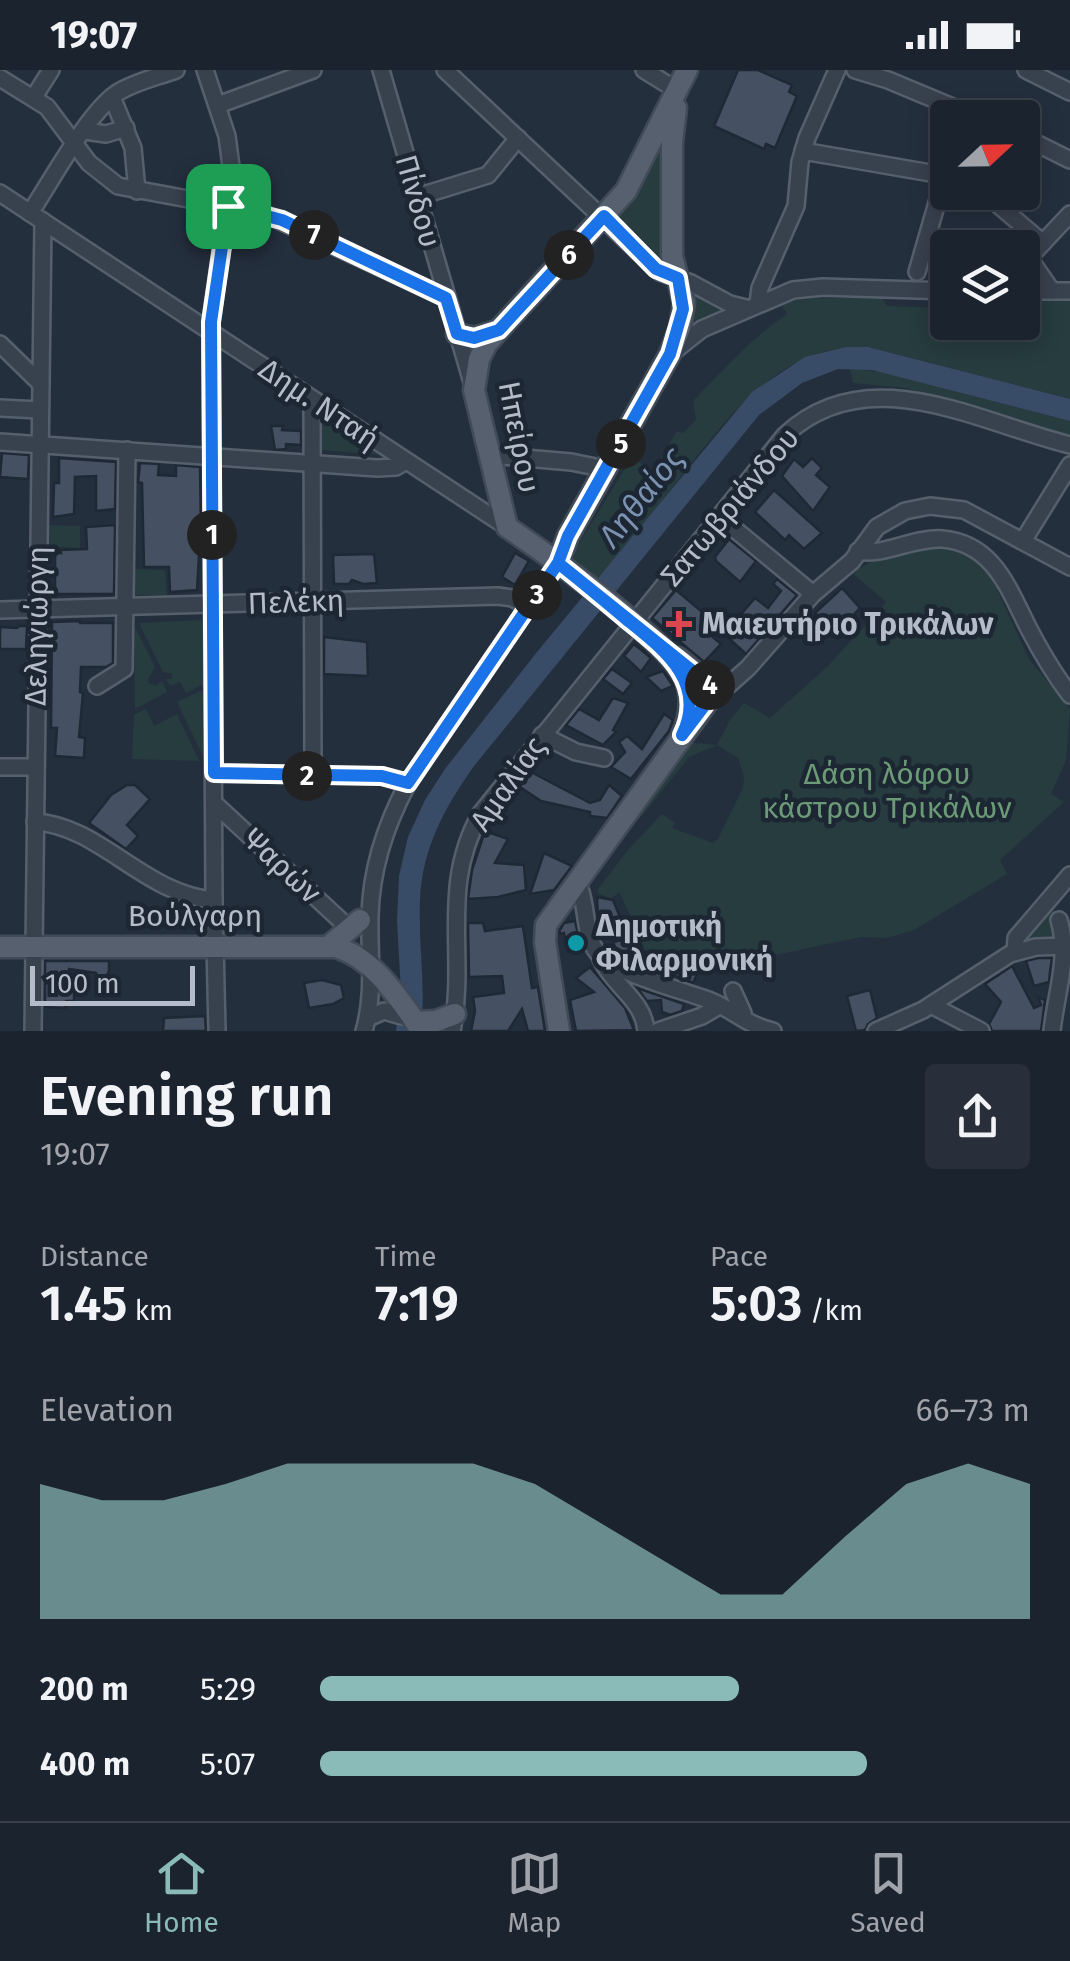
<!DOCTYPE html>
<meta charset="utf-8">
<style>
:root{--surface:#1b232e;--page:#282f3a;--text:#f1f3f6;--muted:#a0a4aa;--line:#39404a;--accent:#8bbbb9}
body{margin:0;font-family:"Fira Sans",sans-serif;background:var(--page);color:var(--text);height:100vh;display:flex;flex-direction:column;font-size:38px;white-space:nowrap}
*{box-sizing:border-box;margin:0}
p{font-size:32px;color:var(--muted)}
.icon{flex:none;width:55px;height:55px;fill:none;stroke:currentColor;stroke-width:2;stroke-linecap:round;stroke-linejoin:round}
.map{position:relative;height:961px;overflow:hidden}
.drawer{display:flex;flex-direction:column;background:var(--surface);flex:1}
.drawer>*{flex:none}
.needle{width:65px;rotate:68deg}
.tools{position:absolute;left:930px;top:30px;display:grid;gap:20px}
.tools a{display:grid;place-items:center;width:110px;height:110px;border-radius:10px;background:var(--surface);box-shadow:0 5px 25px #0003,0 0 0 2px var(--line);font-size:50px}
.scale{position:absolute;left:30px;bottom:25px;width:165px;box-sizing:border-box;padding-left:10px;border:5px solid #b4bcc9;border-top:0;font-size:28px;line-height:35px;white-space:nowrap;color:#b4bcc9;-webkit-text-stroke:8px #1d2633;paint-order:stroke}
.pin{position:absolute;display:grid;place-items:center;width:85px;height:85px;color:#fff;margin:-42px;border-radius:20px;box-shadow:0 5px 15px #0006}
.km{position:absolute;width:50px;height:50px;margin:-25px;border-radius:50%;background:#222;color:#fff;font-size:28px;line-height:50px;text-align:center}
.round{display:grid;place-items:center;flex:none;width:105px;height:105px;border-radius:10px;background:var(--page)}
.head{display:flex;align-items:center;justify-content:space-between;height:170px;padding:0 40px}
h1{font-size:55px;font-weight:600;line-height:75px}
.figures{display:grid;grid-template-columns:repeat(3,1fr);gap:15px;height:170px;padding:10px 40px}
.figures div{display:grid;align-content:center}
.figures b{font-size:50px;font-weight:600}
.figures small{font-size:28px;font-weight:400}
.figures p{font-size:28px}
.chart{height:280px;padding:20px 40px}
.chart p{display:flex;justify-content:space-between}
.chart svg{width:100%;height:180px;margin-top:10px;fill:var(--accent);opacity:.7}
ul{padding:0 40px;list-style:none;font-size:32px}
li{display:grid;grid-template-columns:160px 120px 1fr;align-items:center;height:75px}
li i{height:25px;border-radius:12px;background:var(--accent)}
.status{display:flex;justify-content:space-between;align-items:center;height:70px;padding:0 50px;background:var(--surface);direction:ltr}
.status svg{height:28px;fill:currentColor}
.tab-bar{display:flex;justify-content:space-around;align-items:center;height:140px;border-top:2px solid var(--line);background:var(--surface);font-size:28px;color:var(--muted)}
.tab-bar a{display:grid;justify-items:center;gap:5px}
.tab-bar .selected{color:var(--accent)}
.map>svg:first-child{display:block}
</style>
<div class="status"><b>19:07</b><svg viewBox="0 0 49 12"><path d="M0 12V9h3v3zM5 12V6h3v6zM10 12V3h3v9zM15 12V0h3v12zM26 1h20v11H26zM47 4h2v5h-2z"/></svg></div>
<div class="map">
<svg width="1070" height="961" viewBox="0 0 1070 961">
<rect width="100%" height="100%" fill="#242f3e"/>
<g fill="#263c3f">
<polygon points="656,76 661,78 661,192 615,145"/>
<polygon points="691,222 721,242 685,261"/>
<path d="M819,228H882L887,236L947,238L948,252H1022L1023,230L1070,231V329L868,277C779,274 729,346 679,409C652,444 625,479 596,513L573,492L576,478L631,389L654,399L677,361L683,363L696,350L693,331C723,300 751,268 787,244L782,235L790,231Z"/>
<polygon points="850,298 886,303 1070,351 1070,365 905,318 853,313"/>
<polygon points="320,345 380,385 321,380"/>
<polygon points="44,455 80,456 80,478 44,476"/>
<path d="M931,474C954,478 972,482 988,500L1029,589L1070,639L1066,690L1051,724L1064,732L1000,790L1007,804L914,860L887,868L861,867L775,885L664,889L636,876L624,862L627,858L633,860L630,844L619,822L611,829L598,823V819L628,780L662,744L675,753L672,758L713,773L718,769L743,718L744,707L738,688L717,675L689,687L647,740L613,776L685,672L717,675L730,650L744,633L770,648L828,596L886,532L851,502L892,482Z"/>
<polygon points="132,499 165,500 167,526 133,525"/>
<polygon points="202,550 203,614 186,623 180,612 170,616 166,609 171,609 173,604 163,602 139,553"/>
<polygon points="136,559 155,597 148,609 149,613 156,616 162,611 167,622 135,639 134,562"/>
<polygon points="203,620 203,686 177,632"/>
<polygon points="146,639 154,656 177,644 199,691 132,689 134,645"/>
<polygon points="1050,832 1066,866 1027,879 1016,868"/>
</g>
<path fill="#394c67" d="M846,277H868L1070,329V351L872,300L838,299L802,313L759,345L474,696C445,737 422,778 420,830C418,874 426,917 421,961H396L401,921L397,851L399,806L408,767L425,730L445,699L537,582L752,322L805,287Z"/>
<g fill="#455162" stroke="#1f2835" stroke-width="2.5">
<polygon points="738,0 758,0 792,15 789,22 797,26 775,78 766,74 764,79 714,56"/>
<polygon points="271,356 283,356 282,360 301,361 301,375 286,374 286,379 275,380"/>
<polygon points="2,383 29,385 28,409 0,407"/>
<polygon points="59,388 116,392 115,439 96,441 96,406 75,407 74,444 53,447 54,413 59,413"/>
<polygon points="812,388 822,398 816,405 830,417 813,441 782,406 794,389 803,397"/>
<polygon points="140,393 159,394 158,405 176,406 176,395 200,397 201,462 195,462 199,485 197,520 170,522 169,497 144,497 142,413 138,412"/>
<polygon points="774,420 822,463 804,479 789,465 785,470 755,442"/>
<polygon points="115,455 114,524 55,524 55,483 61,483 60,480 87,479 86,457"/>
<polygon points="729,469 756,491 740,512 716,491 715,487"/>
<polygon points="515,483 529,491 515,515 502,507"/>
<polygon points="374,484 377,513 363,514 352,510 349,514 334,514 333,485"/>
<polygon points="777,509 797,525 746,584 724,564 755,528 768,538 781,521 773,514"/>
<polygon points="842,518 860,538 848,551 852,558 849,565 845,563 840,568 815,543"/>
<polygon points="676,520 707,546 700,556 721,574 704,592 652,548"/>
<polygon points="80,551 80,553 113,553 113,593 106,597 81,597 80,622 83,623 79,667 85,668 84,688 55,686 57,658 51,658 52,552"/>
<polygon points="19,556 27,556 26,579 0,579 0,557 17,558"/>
<polygon points="324,567 367,572 368,606 324,604"/>
<polygon points="634,574 651,588 641,602 624,586"/>
<polygon points="612,599 632,613 623,624 603,609"/>
<polygon points="663,601 673,616 661,621 646,607"/>
<polygon points="613,628 628,633 613,660 616,662 603,675 566,655 579,639 599,650"/>
<polygon points="664,644 673,650 669,661 631,709 611,697 625,682 619,672 627,666 642,679"/>
<polygon points="529,701 590,733 600,730 609,715 622,726 607,748 590,746 590,742 541,731 520,717"/>
<polygon points="135,715 150,729 127,755 138,766 126,779 89,753 111,725 127,715"/>
<polygon points="485,761 508,769 495,793 524,795 526,820 498,827 468,829 472,800"/>
<polygon points="544,783 572,796 554,820 530,824"/>
<polygon points="597,827 613,830 620,847 602,858 598,851"/>
<polygon points="575,851 580,873 568,881 564,863 559,864 560,860 564,853"/>
<polygon points="468,853 483,853 485,861 523,856 532,918 538,917 545,961 528,961 522,939 508,961 471,961 475,941 473,927 504,923 502,906 469,907"/>
<polygon points="631,868 642,876 639,880 700,897 693,913 618,884 613,872"/>
<polygon points="1038,888 1052,888 1050,902 1049,912 1034,916 1026,891"/>
<polygon points="45,891 109,891 109,901 106,907 98,907 96,903 69,899 69,921 74,922 74,931 66,931 65,938 45,937"/>
<polygon points="1012,896 1034,938 1041,935 1038,927 1045,930 1041,961 992,961 989,954 1001,932 985,914"/>
<polygon points="590,897 625,938 634,960 576,961 570,930 594,922 576,908"/>
<polygon points="322,910 341,915 344,928 333,934 309,938 304,913"/>
<polygon points="637,918 684,934 682,941 670,945 662,942 661,930 647,931"/>
<polygon points="870,920 877,948 868,954 865,960 856,961 847,926"/>
<polygon points="205,946 206,961 163,961 164,948"/>
</g>
<g fill="none" stroke-linecap="round" stroke-linejoin="round">
<g stroke="#565f6c" stroke-width="20">
<g id="minor">
<polyline points="205,0 227,66 232,104 211,252 214,830 217,961"/>
<polyline points="381,0 473,316"/>
<polyline points="445,0 660,202 691,213 730,234 746,238"/>
<polyline points="644,0 678,21"/>
<polyline points="855,0 888,10 979,48"/>
<polyline points="1026,0 1070,22"/>
<polyline points="0,8 47,37 89,93 118,116 263,143 446,228"/>
<polyline points="34,27 51,0"/>
<polyline points="112,27 133,78 137,121"/>
<polyline points="218,35 313,0"/>
<polyline points="85,61 106,64 126,58"/>
<polyline points="1022,66 1070,90"/>
<polyline points="803,81 948,106"/>
<polyline points="983,122 1043,173"/>
<polyline points="0,123 507,457"/>
<polyline points="417,127 488,105 518,68"/>
<path d="M30,143C52,110 87,44 117,23C134,12 157,7 176,0"/>
<polyline points="1029,188 1052,221"/>
<polyline points="1022,195 1070,144"/>
<polyline points="917,202 945,105"/>
<polyline points="1022,221 1070,221"/>
<polyline points="758,233 760,218 796,136 800,92 807,68 837,0"/>
<polyline points="0,274 41,314"/>
<polyline points="673,282 702,259 793,220 823,217 948,221"/>
<polyline points="312,330 313,706"/>
<polyline points="0,338 40,340"/>
<polyline points="0,372 377,398 396,397 406,391"/>
<polyline points="491,385 571,392 606,399"/>
<polyline points="720,447 813,524"/>
<polyline points="1023,471 1070,395"/>
<path d="M858,481C881,487 914,467 942,469C994,473 1009,520 1029,559C1041,582 1054,604 1070,625"/>
<polyline points="0,540 498,526 512,528 530,537"/>
<polyline points="97,616 124,599 127,380"/>
<polyline points="712,623 730,614 748,598 813,524 852,491 877,457 905,441 930,436 964,440 1070,497"/>
<polyline points="542,665 576,682 604,688"/>
<polyline points="0,697 35,697"/>
<polyline points="214,703 382,706 408,713"/>
<polyline points="214,733 351,860"/>
<path d="M35,752C99,755 145,825 214,830"/>
<path d="M581,822C587,841 585,867 597,882C615,904 683,920 711,931C733,940 749,956 773,961"/>
<polyline points="1015,882 1016,868 1070,805"/>
<path d="M601,889C613,916 644,930 646,961"/>
<polyline points="733,921 743,943"/>
<polyline points="931,935 981,961"/>
<polyline points="368,948 384,941 401,946"/>
<polyline points="33,961 43,151"/>
<path d="M364,961C375,923 369,885 370,846C371,799 386,754 408,713L558,493"/>
<path d="M452,961C467,883 439,817 481,743L785,365C868,288 977,352 1070,375"/>
<polyline points="658,961 702,946 719,936"/>
<polyline points="876,961 923,940 1010,884 1036,877 1067,876"/>
<path d="M1052,961C1056,923 1070,887 1059,850"/>
</g>
</g>
<g stroke="#414a57" stroke-width="25">
<g id="major">
<polyline points="457,264 474,268 497,261"/>
<polyline points="558,493 568,466 670,284 680,258 684,233 672,186 672,72 676,38"/>
<path d="M682,665C690,648 692,631 687,613C675,574 545,483 507,457L474,320L479,289L487,273L626,121L687,0"/>
<polyline points="329,876 360,850"/>
<path d="M0,877H336C375,889 399,929 422,961"/>
<polyline points="415,952 436,951 455,944"/>
<polyline points="559,961 545,872 546,855 711,627 709,614 678,588"/>
</g>
</g>
<use href="#minor" stroke="#38414e" stroke-width="15"/>
<use href="#major" stroke="#56606e" stroke-width="20"/>
</g>
<g fill="none" stroke-linecap="round" stroke-linejoin="round">
<g stroke="#fff" stroke-width="20">
<path id="route" d="M228,136L211,252L214,703L382,706L408,713L558,493C581,511 603,530 626,549C663,579 708,612 682,665L711,627L710,615L558,493L568,466L670,284L683,239L678,208L656,199L604,146L499,260L474,268L457,264L446,228L282,150L228,136"/>
</g>
<use href="#route" stroke="#1a73e8" stroke-width="12"/>
</g>
<path fill="#e0444e" stroke="#1d2633" stroke-width="4" d="M674 539h10v10h10v10h-10v10h-10v-10h-10v-10h10z"/>
<circle fill="#0f9aa8" stroke="#1d2633" stroke-width="4" cx="576" cy="873" r="10"/>
<g text-anchor="middle" dominant-baseline="central" stroke-width="9" stroke-linejoin="round" paint-order="stroke">
<g font-size="30" fill="#b4bcc9" stroke="#1d2633">
<text transform="translate(418 131) rotate(74)">Πίνδου</text>
<text transform="translate(319 334) rotate(34)">Δημ. Νταή</text>
<text transform="translate(519 367) rotate(79)">Ηπείρου</text>
<text transform="translate(730 437) rotate(-50)">Σατωβριάνδου</text>
<text transform="translate(296 532) rotate(-2)">Πελέκη</text>
<text transform="translate(37 556) rotate(-89)">Δεληγιώργη</text>
<text transform="translate(508 714) rotate(-55)">Αμαλίας</text>
<text transform="translate(282 796) rotate(43)">Ψαρών</text>
<text x="195" y="846">Βούλγαρη</text>
</g>
<g font-size="30" font-weight="bold" fill="#b4bcc9" stroke="#1d2633" text-anchor="start">
<text x="702" y="554">Μαιευτήριο Τρικάλων</text>
<text x="596" y="856">Δημοτική<tspan x="596" dy="34">Φιλαρμονική</tspan></text>
</g>
<g font-size="30" fill="#6b9a76" stroke="#1d2633">
<text x="887" y="704">Δάση λόφου<tspan x="887" dy="34">κάστρου Τρικάλων</tspan></text>
</g>
<g font-size="32" font-style="italic" fill="#7c92b1" stroke="#1d2633">
<text transform="translate(641 427) rotate(-52)">Ληθαίος</text>
</g>
</g>
</svg>
<div class="tools">
<a><svg class="needle" viewBox="-14 -14 28 28"><path d="M0-13l5 13h-10z" fill="#e53935"/><path d="M0 13l5-13h-10z" fill="#a0a4aa"/></svg></a>
<a><svg class="icon" aria-label="layers" viewBox="0 0 24 24"><path d="M12 4l9 5-9 5-9-5zM3 14l9 5 9-5"/></svg></a>
</div>
<div class="scale">100 m</div>
<div class="pin" style="left:228px;top:136px;background:#1e9e55"><svg class="icon" aria-label="arrive" viewBox="0 0 24 24"><path d="M6 21V4h12l-3 4 3 4H6"/></svg></div>
<b class="km" style="left:212px;top:465px">1</b>
<b class="km" style="left:307px;top:706px">2</b>
<b class="km" style="left:537px;top:525px">3</b>
<b class="km" style="left:710px;top:615px">4</b>
<b class="km" style="left:621px;top:374px">5</b>
<b class="km" style="left:569px;top:185px">6</b>
<b class="km" style="left:314px;top:165px">7</b>
</div>
<section class="drawer">
<div class="head"><div><h1>Evening run</h1><p>19:07</p></div><a class="round"><svg class="icon" aria-label="share" viewBox="0 0 24 24"><path d="M12 15V3M7 8l5-5 5 5M5 13v7h14v-7"/></svg></a></div>
<div class="figures">
<div><p>Distance</p><b>1.45<small> km</small></b></div>
<div><p>Time</p><b>7:19</b></div>
<div><p>Pace</p><b>5:03<small> /km</small></b></div>
</div>
<div class="chart"><p><span>Elevation</span>66–73 m</p>
<svg viewBox="0 0 160 44" preserveAspectRatio="none"><path d="M0 44V11L10 15L20 15L30 11L40 6L50 6L60 6L70 6L80 11L90 20L100 29L110 38L120 38L130 24L140 11L150 6L160 11V44z"/></svg>
</div>
<ul>
<li><b>200 m</b>5:29<i style="width:59%"></i></li>
<li><b>400 m</b>5:07<i style="width:77%"></i></li>
</ul>
</section>
<nav class="tab-bar">
<a class="selected"><svg class="icon" aria-label="home" viewBox="0 0 24 24"><path d="M3 11l9-7 9 7M6 9v11h12V9"/></svg>Home</a>
<a><svg class="icon" aria-label="map" viewBox="0 0 24 24"><path d="M3 6l6-2 6 2 6-2v14l-6 2-6-2-6 2zM9 4v14M15 6v14"/></svg>Map</a>
<a><svg class="icon" aria-label="saved" viewBox="0 0 24 24"><path d="M7 4h10v16l-5-4-5 4z"/></svg>Saved</a>
</nav>
